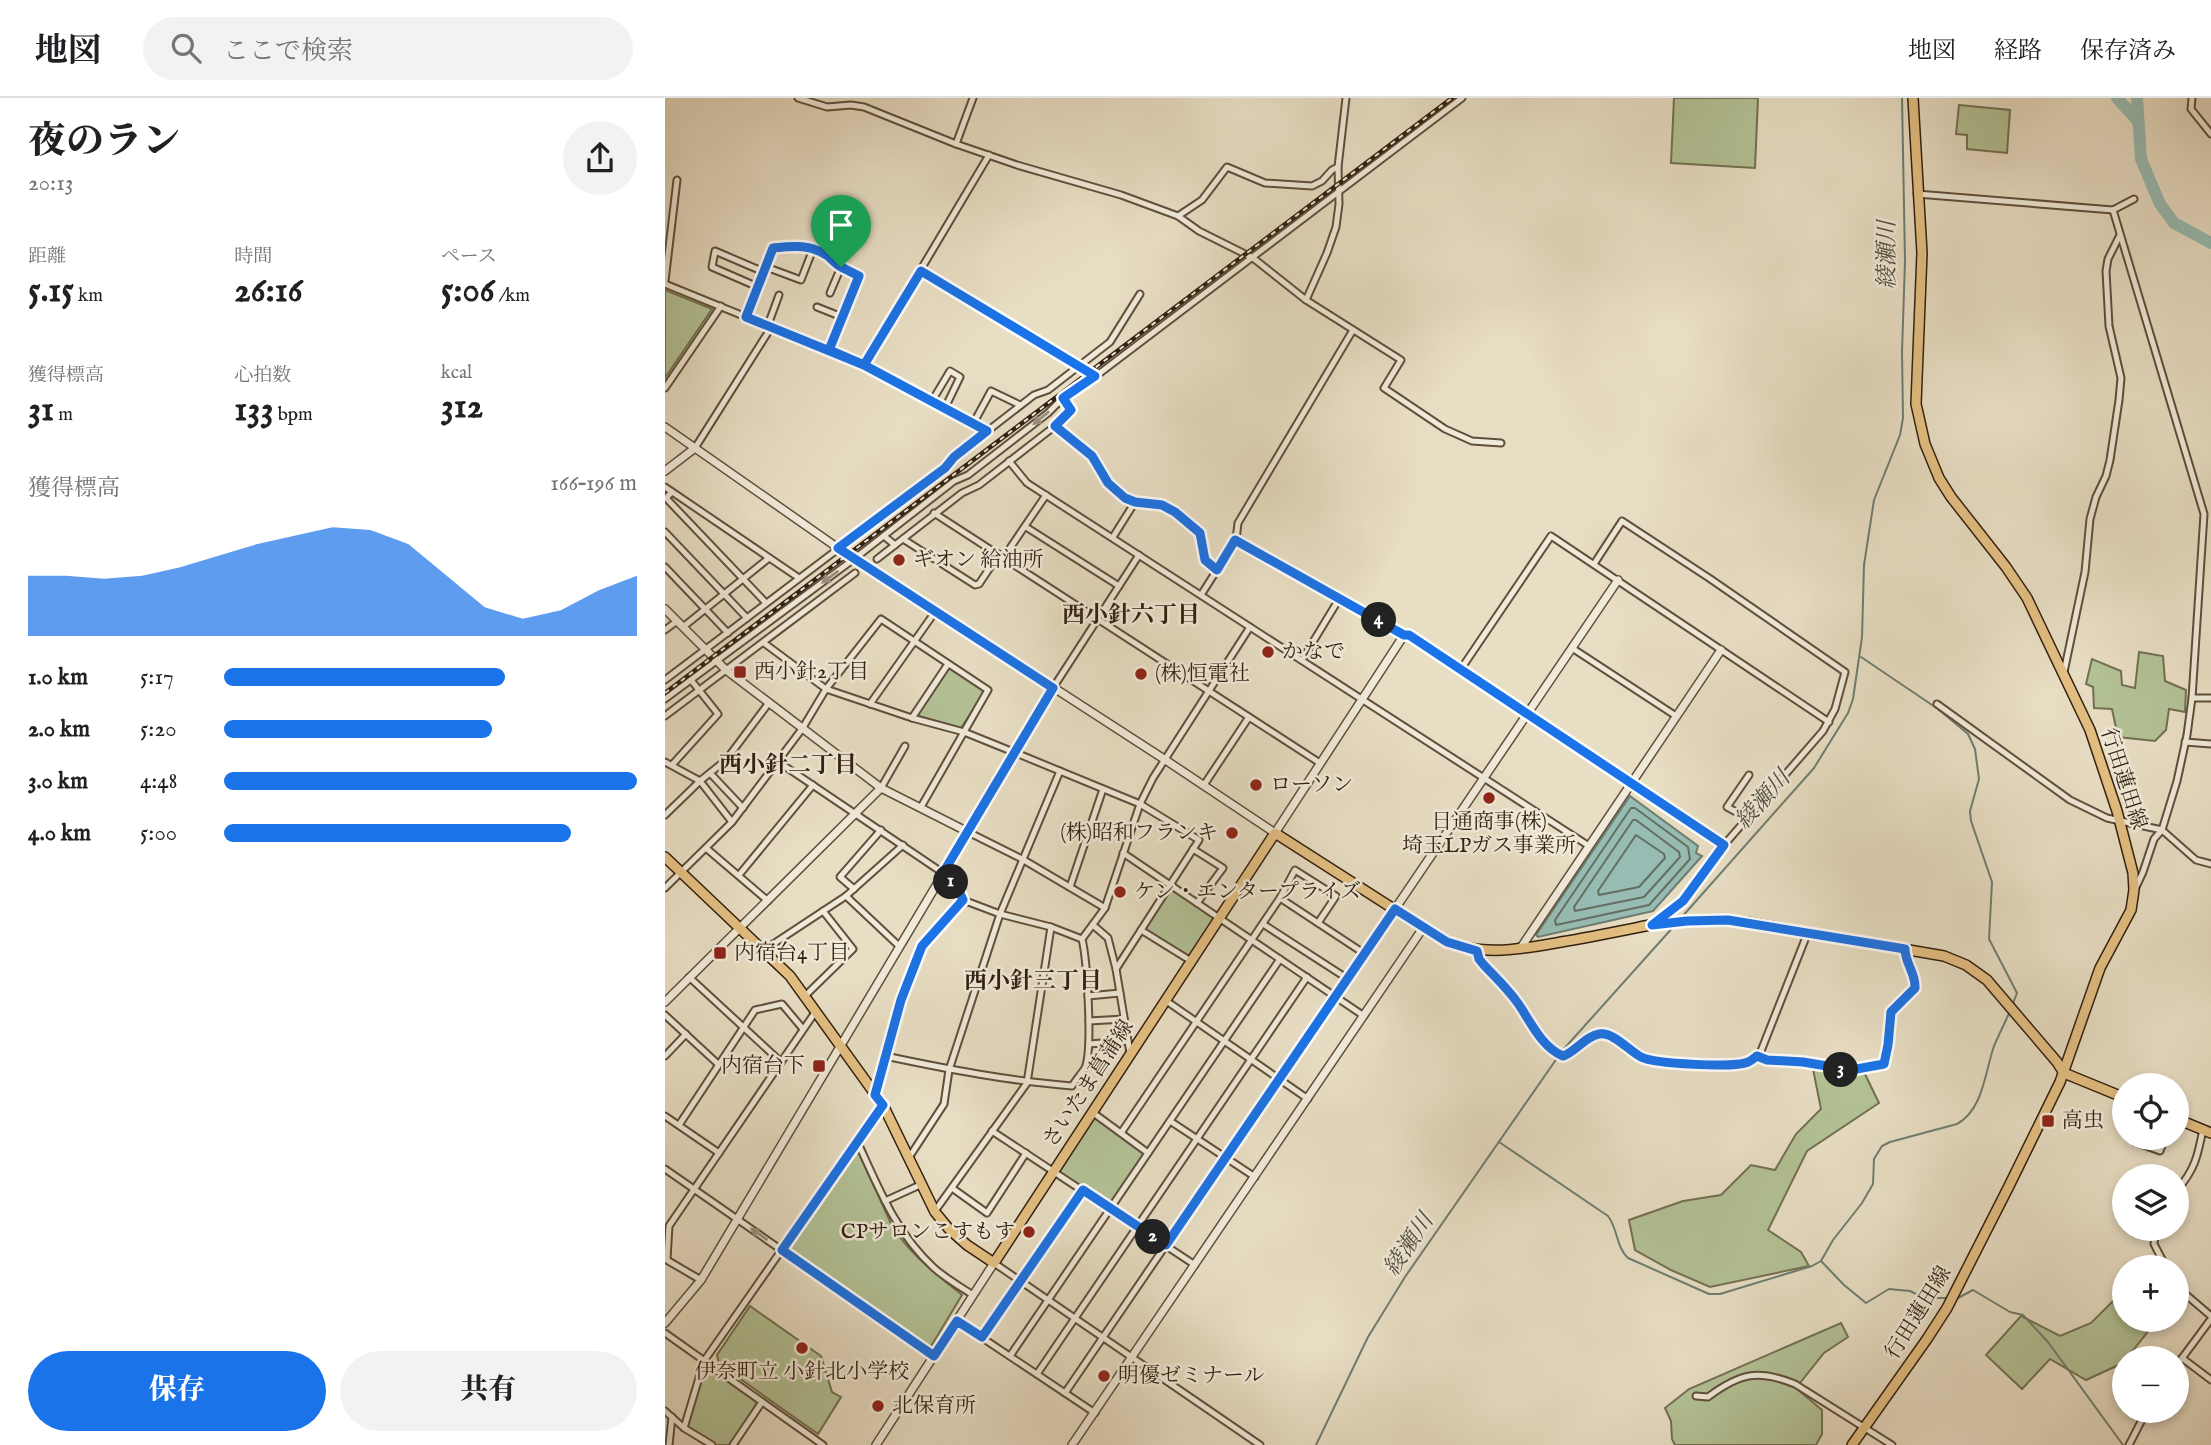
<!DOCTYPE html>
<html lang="ja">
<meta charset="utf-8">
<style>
:root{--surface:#fff;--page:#f2f2f2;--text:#202124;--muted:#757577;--line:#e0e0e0;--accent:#1a73e8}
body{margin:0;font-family:"IM FELL English","Noto Serif JP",serif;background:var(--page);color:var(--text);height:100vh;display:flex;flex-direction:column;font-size:26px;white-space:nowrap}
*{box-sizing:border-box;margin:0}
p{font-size:23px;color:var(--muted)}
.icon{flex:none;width:38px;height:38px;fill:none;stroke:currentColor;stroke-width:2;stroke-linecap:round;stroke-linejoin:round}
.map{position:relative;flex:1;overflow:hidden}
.side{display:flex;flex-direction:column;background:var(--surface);width:665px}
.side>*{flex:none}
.fabs{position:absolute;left:1447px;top:975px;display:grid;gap:14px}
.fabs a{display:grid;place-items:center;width:77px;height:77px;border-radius:50%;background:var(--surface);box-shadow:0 4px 10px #0003;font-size:35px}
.pin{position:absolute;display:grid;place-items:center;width:60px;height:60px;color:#fff;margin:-72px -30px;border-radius:50% 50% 50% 0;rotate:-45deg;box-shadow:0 0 7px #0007}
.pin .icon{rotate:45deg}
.km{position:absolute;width:35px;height:35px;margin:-18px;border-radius:50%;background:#222;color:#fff;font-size:19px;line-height:35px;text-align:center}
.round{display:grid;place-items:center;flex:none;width:74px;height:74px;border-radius:37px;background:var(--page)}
.headline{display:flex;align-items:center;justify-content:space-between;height:119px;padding:0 28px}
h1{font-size:38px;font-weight:800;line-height:52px}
.figures{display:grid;grid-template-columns:repeat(3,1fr);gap:10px;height:119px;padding:7px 28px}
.figures div{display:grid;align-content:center}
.figures b{font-size:35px;font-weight:800}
.figures small{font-size:19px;font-weight:400}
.figures p{font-size:19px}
.chart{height:196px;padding:14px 28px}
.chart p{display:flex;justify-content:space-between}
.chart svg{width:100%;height:126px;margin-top:7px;fill:var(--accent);opacity:.7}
.button{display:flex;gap:14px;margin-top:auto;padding:14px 28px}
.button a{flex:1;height:80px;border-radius:42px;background:var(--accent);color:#fff;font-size:28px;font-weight:800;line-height:80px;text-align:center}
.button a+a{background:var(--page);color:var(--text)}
ul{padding:0 28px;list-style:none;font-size:23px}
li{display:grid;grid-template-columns:112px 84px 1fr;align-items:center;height:52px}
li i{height:18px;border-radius:9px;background:var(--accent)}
header{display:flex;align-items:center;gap:42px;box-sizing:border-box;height:98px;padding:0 35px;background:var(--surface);border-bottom:2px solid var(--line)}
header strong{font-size:33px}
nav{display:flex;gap:38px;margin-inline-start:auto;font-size:24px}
.search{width:490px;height:63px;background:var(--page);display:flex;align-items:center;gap:18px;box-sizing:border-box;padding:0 24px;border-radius:38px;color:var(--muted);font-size:26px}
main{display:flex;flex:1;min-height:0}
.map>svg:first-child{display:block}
</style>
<header>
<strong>地図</strong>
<div class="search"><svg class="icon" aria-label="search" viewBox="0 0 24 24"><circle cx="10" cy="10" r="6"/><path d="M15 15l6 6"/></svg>ここで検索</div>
<nav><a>地図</a><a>経路</a><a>保存済み</a></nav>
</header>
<main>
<section class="side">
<div class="headline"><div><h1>夜のラン</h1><p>20:13</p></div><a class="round"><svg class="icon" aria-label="share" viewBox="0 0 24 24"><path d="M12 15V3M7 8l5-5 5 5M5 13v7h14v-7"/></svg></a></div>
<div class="figures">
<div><p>距離</p><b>5.15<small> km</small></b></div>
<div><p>時間</p><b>26:16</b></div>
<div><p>ペース</p><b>5:06<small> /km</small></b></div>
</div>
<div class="figures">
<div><p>獲得標高</p><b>31<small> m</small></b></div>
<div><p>心拍数</p><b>133<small> bpm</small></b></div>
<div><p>kcal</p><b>312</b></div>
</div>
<div class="chart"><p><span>獲得標高</span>166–196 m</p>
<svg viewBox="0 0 160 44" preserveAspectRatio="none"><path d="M0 44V23L10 23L20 24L30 23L40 20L50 16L60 12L70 9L80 6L90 7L100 12L110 23L120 34L130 38L140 35L150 28L160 23V44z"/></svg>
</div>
<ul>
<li><b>1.0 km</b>5:17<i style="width:68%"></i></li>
<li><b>2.0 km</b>5:20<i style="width:65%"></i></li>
<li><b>3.0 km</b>4:48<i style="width:100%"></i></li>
<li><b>4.0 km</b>5:00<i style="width:84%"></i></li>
</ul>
<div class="button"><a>保存</a><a>共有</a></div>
</section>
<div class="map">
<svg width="1546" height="1347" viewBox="0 0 1546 1347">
<rect width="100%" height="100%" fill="#e8dec4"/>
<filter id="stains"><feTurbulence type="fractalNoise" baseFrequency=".00286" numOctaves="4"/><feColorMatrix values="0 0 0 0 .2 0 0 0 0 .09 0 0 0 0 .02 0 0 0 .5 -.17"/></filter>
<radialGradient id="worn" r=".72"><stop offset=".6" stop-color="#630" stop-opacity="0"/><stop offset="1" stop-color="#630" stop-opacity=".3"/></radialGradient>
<g fill="#b3c296" stroke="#727052" stroke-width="2">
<polygon points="1009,0 1093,0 1090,70 1006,65"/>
<polygon points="1294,7 1345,12 1342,55 1302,51 1302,37 1291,36"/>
<polygon points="0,192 47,211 0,280"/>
<polygon points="1474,554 1498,558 1500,583 1521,592 1520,614 1504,611 1501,632 1490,643 1453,639 1447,611 1429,610 1428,589 1421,586 1427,561 1456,573 1457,587 1470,590"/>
<polygon points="286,570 318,591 319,595 296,630 254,618 253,616 282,571"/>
<polygon points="505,786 554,820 526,863 476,832"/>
<polygon points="1148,971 1198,972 1214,1005 1142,1053 1103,1132 1136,1154 1144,1168 1045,1189 1006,1172 970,1152 964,1122 1018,1103 1056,1097 1086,1067 1110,1072 1131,1036 1156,1011"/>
<polygon points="427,1014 483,1055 446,1111 388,1073"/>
<path d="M190,1050L193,1051L226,1126C245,1157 270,1175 297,1197L265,1250L121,1152Z"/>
<polygon points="1455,1196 1459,1196 1460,1222 1492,1222 1462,1260 1460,1260 1458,1265 1421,1282 1385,1261 1357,1291 1321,1257 1356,1218 1395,1238 1426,1225"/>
<polygon points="85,1208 156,1258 167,1294 176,1299 153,1336 54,1266 52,1257"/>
<polygon points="1176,1225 1183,1239 1159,1255 1131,1290 1157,1312 1157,1336 1151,1347 1010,1347 1007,1341 1006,1323 1000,1310 1024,1291"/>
<polygon points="39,1263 97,1304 68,1347 47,1347 19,1330"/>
</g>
<polygon fill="#97bcb3" stroke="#6e7d71" stroke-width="2" points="965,698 1033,748 1031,755 1037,758 988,813 873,839 871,837"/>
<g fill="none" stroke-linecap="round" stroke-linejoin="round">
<g stroke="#646e61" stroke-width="2">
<polygon points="966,710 970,710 1023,749 1025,761 984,807 891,827 890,822"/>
<polygon points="968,722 971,722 1014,754 1015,759 979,799 910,813 909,809"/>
<polygon points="971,737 999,756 1000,760 974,789 934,797 933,793"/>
</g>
<g stroke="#6e7d71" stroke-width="2">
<polyline points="1196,559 1273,611 1303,636 1310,651 1314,681 1305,713 1306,723 1327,784 1324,841 1352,895 1347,908"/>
<polyline points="1016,820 1149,670 1183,615 1188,601 1197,539 1199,467 1209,402 1235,337 1238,320 1237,254 1240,163 1237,0"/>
<path d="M834,1044L943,1118C953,1131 951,1149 963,1160L1044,1196H1055L1147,1168L1156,1163L1168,1142L1197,1105L1208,1086L1209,1061L1217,1048L1225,1044L1292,1026C1318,1012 1320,974 1329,948C1334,936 1340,925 1345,913"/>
<polyline points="1156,1163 1179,1187 1201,1205 1224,1191 1245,1193 1255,1198 1268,1200 1284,1200"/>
<polyline points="1293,1200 1308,1192 1345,1214 1358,1217 1383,1244 1458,1347"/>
<polyline points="651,1347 703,1239 740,1179 897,953 1010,827"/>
</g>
<g stroke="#97bcb3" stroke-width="12">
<polyline points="1452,0 1472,22"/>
<polyline points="1472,0 1476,61 1495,106 1509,125 1546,145"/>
</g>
<g stroke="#5f4f3c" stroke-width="9">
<g id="minor">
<polyline points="133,0 162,9 186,7 199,9 291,46 352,67 456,97 513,118 534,133 588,160 641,202 736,262 719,290 780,331 807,343 836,345"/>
<polyline points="1527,0 1526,11 1546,36"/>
<polyline points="291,46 308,0"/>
<polyline points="1252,96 1448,112 1469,101"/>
<polyline points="1448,112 1539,416 1527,600 1522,637 1512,683 1497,732 1489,741 1478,774 1471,789"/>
<polyline points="513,118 537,102 562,69 600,85 647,88 657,83 667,72 673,69"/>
<polyline points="101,169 136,182 148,151"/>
<polyline points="256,173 431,278"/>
<polyline points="0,183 12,82"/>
<polyline points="0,186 199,267 322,333"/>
<polyline points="93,189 47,169 50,153 99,174"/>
<polyline points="165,195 176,169"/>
<polyline points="641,202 662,155 671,129 674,106 673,69 681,0"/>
<polyline points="152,209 177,219"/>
<polyline points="81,219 109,151 138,147 146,149 163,158 173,168 194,178 164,252"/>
<polyline points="103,227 114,197"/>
<polyline points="199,267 324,57"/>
<polyline points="0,290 56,208"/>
<polyline points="267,303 285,273 295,279 280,310"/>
<polyline points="308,326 326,293 355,307"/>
<polyline points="390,328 427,358 443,385 460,399 470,404 497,407 510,414 535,435 540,462 552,472"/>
<polyline points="30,350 107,228"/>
<polyline points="344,363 362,385 924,748"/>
<polyline points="0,389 134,480"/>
<polyline points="7,394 1,400 101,505"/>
<polyline points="269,415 655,665"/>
<polyline points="361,429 454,488"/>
<polyline points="0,434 82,520"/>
<polyline points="219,438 230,447 297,395 314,387 390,328 406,311 398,300"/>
<polyline points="448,439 470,404"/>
<polyline points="238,441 310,487 314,486 334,456"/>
<polyline points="571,442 739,537 744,537 1059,747 1158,633 1170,611 1180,574 1044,480 957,423 929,466"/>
<polyline points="339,459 381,397"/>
<polyline points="212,461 230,447"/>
<polyline points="0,469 63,535"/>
<polyline points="536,497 571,442 573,425 688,232"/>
<polyline points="18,529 104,460"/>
<polyline points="0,532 12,523"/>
<polyline points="99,545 161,591 247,620 299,634 351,655 475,706 534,742 451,871"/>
<polyline points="907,550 1011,618"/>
<polyline points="637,562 674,501"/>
<polyline points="796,571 886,438 1164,624"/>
<polyline points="1399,574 1420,474 1425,421 1431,399 1441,378 1445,362 1454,302 1456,280 1444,228 1441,173 1443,161 1455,137"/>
<polyline points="0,582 280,370 289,359 369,297 383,292 445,244 475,196"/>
<polyline points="388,590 474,457"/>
<polyline points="1527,600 1546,600"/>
<polyline points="0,601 189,461 289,383 303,377 383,315 398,300 431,278 797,0"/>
<polyline points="205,606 270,514"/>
<polyline points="1272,606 1405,702 1442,720 1497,732 1531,762 1546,766"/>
<polyline points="0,618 190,475"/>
<polyline points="247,620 283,566"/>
<polyline points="1520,644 1546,646"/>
<path d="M112,663L278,775L292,789L298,802L335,816L386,829L417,841C422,862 428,952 420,970C416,976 411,982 407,988C344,983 282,971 220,958"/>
<polyline points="0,664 35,683 67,724"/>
<polyline points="7,667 53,616 26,582"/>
<polyline points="45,675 78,710"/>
<polyline points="539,687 584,619"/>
<polyline points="216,690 240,648"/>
<polyline points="0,717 35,683 61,662 103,606"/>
<polyline points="1082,720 1062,709 1084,677"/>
<polyline points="303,734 357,761 440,810"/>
<polyline points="41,750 103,803"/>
<polyline points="528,751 558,770 532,805"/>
<polyline points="458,755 699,918"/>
<polyline points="74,777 148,687"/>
<polyline points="405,789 438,691"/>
<polyline points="0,790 67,724 137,631 161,591 216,521 323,592 256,709"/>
<polyline points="189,791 175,779 216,732"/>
<polyline points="181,798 234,848"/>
<polyline points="615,800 630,772 671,798 653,825"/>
<polyline points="989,825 1018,803 1059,747"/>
<polyline points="598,826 683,881"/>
<polyline points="428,827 443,840 451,871 465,955"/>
<polyline points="476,832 526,863"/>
<polyline points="417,841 440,810 475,706 488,680 585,529"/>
<polyline points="99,852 181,798 238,747"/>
<path d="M812,853C816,874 840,887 852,904C865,923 876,948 898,959C910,954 921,938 934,936C950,935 964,953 977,959C991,965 1071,970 1084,964C1089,962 1093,957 1096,953L1143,834"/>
<polyline points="24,879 115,963"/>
<polyline points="140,898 188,851 158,813"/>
<polyline points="423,898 455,895"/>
<polyline points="500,902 643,1001"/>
<polyline points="0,917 53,966"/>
<polyline points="424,923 459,921"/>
<polyline points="424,946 463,943"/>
<polyline points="0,958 21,936"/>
<path d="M1092,958C1107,964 1120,963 1136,964C1144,965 1151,967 1158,969C1179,974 1198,971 1219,966L1223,947L1226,914C1233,907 1242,902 1247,894C1256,883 1240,865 1240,851"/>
<polyline points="210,997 236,902 257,848 298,802"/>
<polyline points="427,1014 483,1055"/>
<polyline points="0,1018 54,1055"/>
<polyline points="505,1023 590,1079"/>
<polyline points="14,1027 90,912 117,906 138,931"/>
<polyline points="327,1033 530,1167"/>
<polyline points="456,1035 615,800 700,856"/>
<polyline points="1472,1040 1470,1044 1495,1053 1500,1040"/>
<path d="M192,1043C213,1088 230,1134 268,1169C280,1180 294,1188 308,1197"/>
<polyline points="243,1061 279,1006 284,972 335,816 395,673"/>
<polyline points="0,1071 269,1258"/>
<polyline points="287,1090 322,1115 361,1055"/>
<path d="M1512,1092C1530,1072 1533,1057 1538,1031"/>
<polyline points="220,1103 255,1087"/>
<polyline points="270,1113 362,985 386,829"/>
<polyline points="1491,1130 1489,1146 1501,1169"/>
<polyline points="0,1161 36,1182"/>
<polyline points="2,1161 4,1128 151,913"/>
<polyline points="329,1165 595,1347"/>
<polyline points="1512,1189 1546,1218"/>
<polyline points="292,1223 430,1315"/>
<polyline points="0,1235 158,1347"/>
<polyline points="317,1239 418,1092"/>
<polyline points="345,1258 615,861"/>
<polyline points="1517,1260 1546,1282"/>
<polyline points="1512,1267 1546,1221"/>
<polyline points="372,1276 642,879"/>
<polyline points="400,1295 730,811"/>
<path d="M1031,1298L1043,1299C1075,1275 1093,1271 1130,1286L1227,1347"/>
<polyline points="0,1313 19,1330 47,1347"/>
<polyline points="19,1330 39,1263 218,1007"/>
<polyline points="4,1347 7,1319"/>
<polyline points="68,1347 97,1304"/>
<polyline points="1464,1347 1482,1312"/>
</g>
</g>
<g stroke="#5f4f3c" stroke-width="10">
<g id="tertiary">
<polyline points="0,329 173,450 499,661 610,735 739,537"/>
<polyline points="0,373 30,350"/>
<polyline points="0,511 61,572 216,690"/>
<polyline points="730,811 953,482"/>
<polyline points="855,851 1056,552"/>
<polyline points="0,904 216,690 303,734 388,590"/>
<polyline points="0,1225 36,1182 303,734"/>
<polyline points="211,1347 329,1165"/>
<polyline points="407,1347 758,830"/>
</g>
</g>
<g stroke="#311f0f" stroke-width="12">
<g id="primary">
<path d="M0,759L125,878L218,1007L270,1114L284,1131L302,1147L329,1165L610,735L771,838C812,860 852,852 896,844C926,839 955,833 985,827C1017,822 1049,821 1081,824L1279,858L1301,867L1322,882L1392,964L1399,975L1460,1000"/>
<polyline points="1512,1021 1546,1035"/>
<polyline points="1187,1347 1262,1241 1282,1210 1344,1088 1395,984 1435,870 1466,812 1469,792 1468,775 1452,713 1425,632 1362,500 1341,469 1286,399 1274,380 1260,346 1251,306 1257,155 1248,0"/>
</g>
</g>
<use href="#minor" stroke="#f0ead9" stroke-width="5"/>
<use href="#tertiary" stroke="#f0ead9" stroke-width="7"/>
<use href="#primary" stroke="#e4bf82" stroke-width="9"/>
<g stroke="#311f0f" stroke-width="4.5">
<polyline id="rail" points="0,595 787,0"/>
</g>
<use href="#rail" stroke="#f0ead9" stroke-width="2" stroke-dasharray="5" stroke-linecap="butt"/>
</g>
<defs><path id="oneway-solid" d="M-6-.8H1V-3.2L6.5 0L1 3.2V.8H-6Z" transform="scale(1.75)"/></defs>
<g fill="#9a8f7e">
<use href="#oneway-solid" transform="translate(376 320) rotate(141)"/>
<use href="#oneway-solid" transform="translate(165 479) rotate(144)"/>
<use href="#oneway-solid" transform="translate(94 1136) rotate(-145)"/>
</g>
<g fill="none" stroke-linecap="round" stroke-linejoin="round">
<g stroke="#fff" stroke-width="14">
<path id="route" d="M176,169L194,178L164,252L199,267L322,333L289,359L280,370L173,450L388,590L278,775L292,789L298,802L257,848L236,902L210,997L218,1007L117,1152L269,1258L292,1223L317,1239L418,1092L501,1147L730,811L782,844L812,853L814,861L818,866C829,878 842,890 852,904C865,922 876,949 898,958C910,954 921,938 934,936C949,934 964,953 976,959C990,966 1069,970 1083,964C1086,963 1089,960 1092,958L1102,962L1138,964L1186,972L1219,966L1223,947L1226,914L1250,890C1251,876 1240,865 1240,851L1063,822L1022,823L987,827L1018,803L1059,747L744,537H739L570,442L552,472L540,462L535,435L510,414L497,407L470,404L460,400L443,385L427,358L390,328L406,312L398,300L430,278L256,173L199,267L81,219L108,150C129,148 145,146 163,158C167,162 171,166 176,169"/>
</g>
<use href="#route" stroke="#1a73e8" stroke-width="9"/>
</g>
<g fill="#8f2418" stroke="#f0ead9" stroke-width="2.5">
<circle cx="234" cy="462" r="7"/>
<circle cx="603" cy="554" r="7"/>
<rect x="68" y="567" width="14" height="14" rx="3.5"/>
<circle cx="476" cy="576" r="7"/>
<circle cx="591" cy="687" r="7"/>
<circle cx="824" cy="700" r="7"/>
<circle cx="567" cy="735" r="7"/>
<circle cx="455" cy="794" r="7"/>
<rect x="48" y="848" width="14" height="14" rx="3.5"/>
<rect x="147" y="961" width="14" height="14" rx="3.5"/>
<rect x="1376" y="1016" width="14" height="14" rx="3.5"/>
<circle cx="364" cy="1134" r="7"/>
<circle cx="137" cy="1250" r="7"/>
<circle cx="439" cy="1278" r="7"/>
<circle cx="213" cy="1308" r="7"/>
</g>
<g text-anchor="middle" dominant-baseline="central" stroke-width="5" stroke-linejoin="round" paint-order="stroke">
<g font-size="21" fill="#311f0f" stroke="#f0ead9" text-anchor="start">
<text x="248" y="462">ギオン 給油所</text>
<text x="617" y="554">かなで</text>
<text x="89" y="574">西小針2丁目</text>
<text x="490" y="576">(株)恒電社</text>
<text x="605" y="687">ローソン</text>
<text x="824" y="724" text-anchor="middle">日通商事(株)<tspan x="824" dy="24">埼玉LPガス事業所</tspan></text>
<text x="553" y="735" text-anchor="end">(株)昭和フランキ</text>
<text x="469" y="794">ケン・エンタープライズ</text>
<text x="69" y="855">内宿台4丁目</text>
<text x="140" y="968" text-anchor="end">内宿台下</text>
<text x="1397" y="1023">高虫</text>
<text x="350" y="1134" text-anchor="end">CPサロンこすもす</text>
<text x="137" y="1274" text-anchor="middle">伊奈町立 小針北小学校</text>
<text x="453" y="1278">明優ゼミナール</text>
<text x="227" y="1308">北保育所</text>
</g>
<g font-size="21" fill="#311f0f" stroke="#f0ead9">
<text transform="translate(1458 681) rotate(72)">行田蓮田線</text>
<text transform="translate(424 986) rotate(-57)">さいたま菖蒲線</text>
<text transform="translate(1254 1215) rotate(-58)">行田蓮田線</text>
</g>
<g font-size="23" font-style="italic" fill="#504e40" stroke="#f0ead9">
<text transform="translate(1222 157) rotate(-90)">綾瀬川</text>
<text transform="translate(1098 702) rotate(-48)">綾瀬川</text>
<text transform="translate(744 1147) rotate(-56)">綾瀬川</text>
</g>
<g font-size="23" font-weight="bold" fill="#311f0f" stroke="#f0ead9">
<text x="466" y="517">西小針六丁目</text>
<text x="123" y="667">西小針二丁目</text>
<text x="368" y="883">西小針三丁目</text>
</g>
</g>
<rect width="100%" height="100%" filter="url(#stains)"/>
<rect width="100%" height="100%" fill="url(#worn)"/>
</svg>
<div class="fabs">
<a><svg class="icon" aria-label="locate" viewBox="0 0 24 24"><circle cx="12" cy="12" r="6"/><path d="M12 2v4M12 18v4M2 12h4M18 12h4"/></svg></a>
<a><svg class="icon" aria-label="layers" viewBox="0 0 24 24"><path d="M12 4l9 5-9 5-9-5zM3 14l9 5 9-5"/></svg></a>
<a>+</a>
<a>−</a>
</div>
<div class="pin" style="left:176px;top:169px;background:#1e9e55"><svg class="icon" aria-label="arrive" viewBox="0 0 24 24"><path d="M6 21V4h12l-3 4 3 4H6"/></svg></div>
<b class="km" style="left:286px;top:784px">1</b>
<b class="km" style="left:488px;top:1139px">2</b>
<b class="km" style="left:1176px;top:972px">3</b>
<b class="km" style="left:714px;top:522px">4</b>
</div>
</main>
